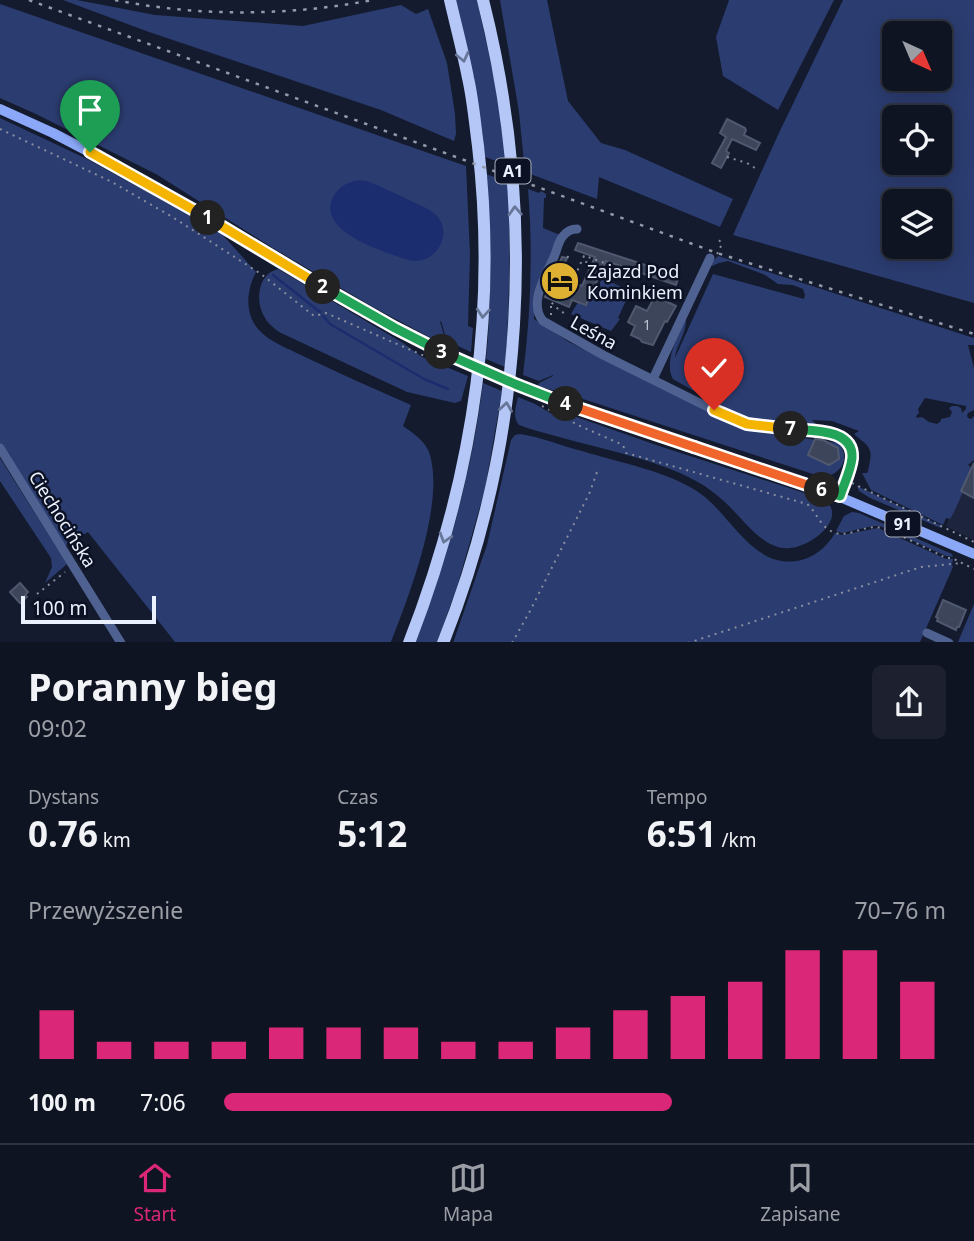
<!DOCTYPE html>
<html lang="pl">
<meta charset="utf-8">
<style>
:root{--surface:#0f1422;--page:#1d212f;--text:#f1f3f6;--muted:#9b9ea5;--line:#2f3340;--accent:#db2777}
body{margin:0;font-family:"Noto Sans",sans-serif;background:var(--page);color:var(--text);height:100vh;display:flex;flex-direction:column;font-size:26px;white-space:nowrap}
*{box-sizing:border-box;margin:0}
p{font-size:23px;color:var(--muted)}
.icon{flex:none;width:38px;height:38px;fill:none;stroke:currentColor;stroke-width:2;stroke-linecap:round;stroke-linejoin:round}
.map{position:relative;height:642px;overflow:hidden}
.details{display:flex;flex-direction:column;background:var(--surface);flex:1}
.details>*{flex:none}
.needle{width:46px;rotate:136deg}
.fabs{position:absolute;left:882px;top:21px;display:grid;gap:14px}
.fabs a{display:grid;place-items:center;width:70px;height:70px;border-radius:10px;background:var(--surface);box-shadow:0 4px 18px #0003,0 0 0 2px var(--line);font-size:35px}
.scale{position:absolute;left:21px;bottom:18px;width:135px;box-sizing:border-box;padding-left:7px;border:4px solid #ebf1fe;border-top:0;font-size:19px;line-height:24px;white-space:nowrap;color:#ebf1fe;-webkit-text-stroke:5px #0c1224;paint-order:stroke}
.pin{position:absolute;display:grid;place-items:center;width:60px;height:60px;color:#fff;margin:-72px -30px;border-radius:50% 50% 50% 0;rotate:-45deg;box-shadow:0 0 7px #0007}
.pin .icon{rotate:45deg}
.km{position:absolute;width:35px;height:35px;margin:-18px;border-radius:50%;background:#222;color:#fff;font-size:19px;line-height:35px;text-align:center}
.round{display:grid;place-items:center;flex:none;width:74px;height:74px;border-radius:10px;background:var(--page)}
.headline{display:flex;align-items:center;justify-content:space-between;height:119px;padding:0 28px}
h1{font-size:38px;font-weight:700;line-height:52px}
.metrics{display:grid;grid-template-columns:repeat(3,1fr);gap:10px;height:119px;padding:7px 28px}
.metrics div{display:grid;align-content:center}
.metrics b{font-size:35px;font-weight:700}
.metrics small{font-size:19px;font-weight:400}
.metrics p{font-size:19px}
.chart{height:196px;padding:14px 28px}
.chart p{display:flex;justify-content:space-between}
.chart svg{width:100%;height:126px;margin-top:7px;stroke:var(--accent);stroke-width:6}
ul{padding:0 28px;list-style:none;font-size:23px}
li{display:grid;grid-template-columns:112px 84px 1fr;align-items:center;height:52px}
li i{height:18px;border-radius:9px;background:var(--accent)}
.tab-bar{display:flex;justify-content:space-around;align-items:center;height:98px;border-top:2px solid var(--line);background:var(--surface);font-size:19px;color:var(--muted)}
.tab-bar a{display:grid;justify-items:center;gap:4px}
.tab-bar .active{color:var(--accent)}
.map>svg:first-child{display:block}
</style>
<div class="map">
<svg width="974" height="643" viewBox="0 0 974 643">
<rect width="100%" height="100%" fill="#141b2e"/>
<polygon fill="#1c253d" points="974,463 974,540 946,526"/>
<g fill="#2b3c70" fill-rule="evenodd">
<polygon points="63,0 77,0 155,15 303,26 401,5 416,14 428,9 447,63 455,114 456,134 454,141 381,110 149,32"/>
<polygon points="456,0 477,0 496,87 507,165 485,157"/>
<polygon points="500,0 547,0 568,101 601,143 625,150 733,199 720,227 599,177 597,199 525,172 519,112"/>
<polygon points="729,0 834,0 778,110 723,76 716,37"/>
<path d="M843,0H974V303L733,235L778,135ZM894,33H940V79H894ZM894,117H940V163H894ZM894,201H940V247H894Z"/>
<polygon points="0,4 466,166 470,254 468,326 473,328 471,352 447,341 441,321 440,322 446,341 444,345 373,307 273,248 156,174 36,114 0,98"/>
<path d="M0,118L85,158L220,232L256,272C246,291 244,316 261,332C272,343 289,349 303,356C338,373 375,389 411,405L403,426C413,433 424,440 429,452C446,501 409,596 391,642H175L88,532L61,548L0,447Z"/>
<path d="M486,174L508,182C510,244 510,306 505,367L486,359C493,297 489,235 486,174Z"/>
<path d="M528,189L539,193L541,191L546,194V198H544L543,228L565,237L535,298L534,319L569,342L747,430L838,443C849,453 845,469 831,475C827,476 823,476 819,476L583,399L538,386L539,383L553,376V375L539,381L523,375C531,313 533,251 528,189Z"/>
<path d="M718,256L974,338V345H968L974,368V410L968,413L967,416L968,418L971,419L974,416V460L968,465L972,468L961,491L963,492L954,512L950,519L946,518L943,525L871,490L862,473H867L868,471C873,448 872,449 854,434L859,431L832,421L812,420L816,424L768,423L739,417L673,379C663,361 679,335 686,318C687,333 676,345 675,358L713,274L804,299L805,295L803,289L793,285L778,284L765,275L728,261L719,263L712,266L709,265ZM925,398L966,406V409L962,413L961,408L957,406H952L949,408L952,412L950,417L941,419V421L937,424L929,422L922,417L917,418L916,416L919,413L918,409Z"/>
<path d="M278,269L403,343L422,357L468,376L461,401L455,403L407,392L279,332C273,327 267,323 264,316C255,300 258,274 278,269Z"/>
<polygon points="602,278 628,290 628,296 618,318 620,319 611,331 571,314 578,302 586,305 594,286 598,288"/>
<path d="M483,383L502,391L485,489L457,587L437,642L415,643C448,558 472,472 483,383Z"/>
<path d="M518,397L535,404L552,414L571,415L659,446L820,498C854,514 809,551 784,548C762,546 745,522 730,507C720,497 709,488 696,481C659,460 602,449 559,437C546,433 532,430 519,425C512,417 516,406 518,397Z"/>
<path d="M520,434C541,437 562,446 582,451C620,463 669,471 701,494C727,513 746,552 777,560C801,566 823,554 835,533L842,535L878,528L946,559H953L952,565L953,567L920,642L453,643L487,545L511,440L515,435Z"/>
<polygon points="0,458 67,564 45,583 52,567 51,558 0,481"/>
<polygon points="857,486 942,526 941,528 870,498 859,491"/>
<polygon points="852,512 859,513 952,554 953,557 946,556 880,526 873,526 842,533 836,531 844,516"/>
<polygon points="974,604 974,642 958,642"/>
</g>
<path fill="#1b2d6e" d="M359,180L367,181C382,187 397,194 411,201C419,205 428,208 435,214C453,230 440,260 416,261C409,261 402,258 396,256C374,248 317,229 333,197C339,186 348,182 359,180Z"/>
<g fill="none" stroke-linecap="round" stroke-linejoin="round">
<g stroke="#1b2d6e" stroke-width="2.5">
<polyline points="273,275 320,312"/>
<polyline points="323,316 330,324 424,379 448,389"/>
</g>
</g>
<g fill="#3c455a" stroke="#4f586e" stroke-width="2">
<polygon points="727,119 745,128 746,130 744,135 760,143 756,150 732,139 726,151 729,153 721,168 712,163 726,137 720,133"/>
<polygon points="578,243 679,276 676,285 606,261 586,305 572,300 569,307 545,297 562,257 567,258 559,276 582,286 595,257 575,250"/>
<polygon points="655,296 676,306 667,322 665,321 653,345 642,342 640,339 631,335 635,326 628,322 636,306 647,311"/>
<polygon points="815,439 823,440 838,448 839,459 829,465 808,455"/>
<polygon points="974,463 974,498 961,491"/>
<polygon points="20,583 28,592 25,595 27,597 20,603 10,592"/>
<polygon points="943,600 966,610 959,627 957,627 956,630 937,621 938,618 936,617"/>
</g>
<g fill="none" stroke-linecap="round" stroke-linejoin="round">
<g stroke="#878e9d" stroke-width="2" stroke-dasharray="2 5" stroke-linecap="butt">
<polyline points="0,129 112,182 174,218 261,274 314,316 326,313 436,361"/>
<polyline points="727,157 747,163 755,168"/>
<polyline points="717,254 722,244 719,240"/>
<polyline points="568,256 564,272 567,275 575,276 584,256 588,257"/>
<polyline points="586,263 588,257 610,265 607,273"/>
<polyline points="597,286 603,271"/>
<polyline points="551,315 551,302 560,311 568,315"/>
<path d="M542,406L580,426L623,445L626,453L807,504C817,512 819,526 833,532C847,538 861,527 876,527C886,527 934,552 946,558H952L974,569"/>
<polyline points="852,483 974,542"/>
<polyline points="37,594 65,572"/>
<polyline points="512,643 530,611 590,492 597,472"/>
<polyline points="688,643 921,567 962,563"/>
</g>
<g stroke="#4f6190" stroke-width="9">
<path d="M577,229C571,229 567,231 563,236C558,242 557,250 554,257C546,275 528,303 543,321L603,355L736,421L759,427L827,433L844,440L850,446L852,459L840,497"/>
<polyline points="653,379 710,258"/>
<polyline points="0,448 121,643"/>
<polyline points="927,633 949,643"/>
</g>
<g stroke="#8aa8f7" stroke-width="10">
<polyline points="0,109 53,133 124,170 182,202 340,297 446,354"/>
<polyline points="536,393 840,497 974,554"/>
</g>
<g stroke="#b4c7f7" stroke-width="12">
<path d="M409,643C471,484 498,316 478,146C475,124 473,100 468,78C463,52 456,26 450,0"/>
<path d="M443,643C525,438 537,213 483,0"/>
</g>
<g stroke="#939aa9" stroke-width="2.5" stroke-dasharray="3.5 7" stroke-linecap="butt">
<polyline points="29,0 717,253 974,334"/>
<path d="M115,0C200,17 288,16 373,0"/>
</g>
<polyline stroke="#8aa8f7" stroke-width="10" points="446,354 536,393"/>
</g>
<defs><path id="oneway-chevron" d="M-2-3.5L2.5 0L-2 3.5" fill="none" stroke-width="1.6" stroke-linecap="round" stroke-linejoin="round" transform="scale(1.75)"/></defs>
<g stroke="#687698">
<use href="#oneway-chevron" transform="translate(463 57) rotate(77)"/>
<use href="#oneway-chevron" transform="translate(515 211) rotate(-93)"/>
<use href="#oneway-chevron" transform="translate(483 313) rotate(94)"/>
<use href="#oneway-chevron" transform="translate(506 407) rotate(-82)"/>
<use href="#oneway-chevron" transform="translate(445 538) rotate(107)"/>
</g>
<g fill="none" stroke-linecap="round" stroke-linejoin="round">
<g stroke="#fff" stroke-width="14">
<polyline id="split-1" points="90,152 208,218"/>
</g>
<g stroke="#fff" stroke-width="14">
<polyline id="split-2" points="208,218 323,287"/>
</g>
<g stroke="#fff" stroke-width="14">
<polyline id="split-3" points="323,287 395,328 442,352"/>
</g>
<g stroke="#fff" stroke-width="14">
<polyline id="split-4" points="442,352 515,384 566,404"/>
</g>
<g stroke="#fff" stroke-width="14">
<polyline id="split-5" points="566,404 694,447"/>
</g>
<g stroke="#fff" stroke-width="14">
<polyline id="split-6" points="694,447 822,490"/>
</g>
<g stroke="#fff" stroke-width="14">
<path id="split-7" d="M791,429C811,431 854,428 852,458C851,470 844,484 840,496L822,490"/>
</g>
<g stroke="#fff" stroke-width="14">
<polyline id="split-8" points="714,410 747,424 791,429"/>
</g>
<use href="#split-1" stroke="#f5b400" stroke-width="9"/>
<use href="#split-2" stroke="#f5b400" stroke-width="9"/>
<use href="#split-3" stroke="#22a559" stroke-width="9"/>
<use href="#split-4" stroke="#22a559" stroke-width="9"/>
<use href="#split-5" stroke="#f0652b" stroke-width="9"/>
<use href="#split-6" stroke="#f0652b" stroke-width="9"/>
<use href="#split-7" stroke="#22a559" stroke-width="9"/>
<use href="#split-8" stroke="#f5b400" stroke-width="9"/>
</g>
<defs>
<g id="hotel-disc" transform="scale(2.0125)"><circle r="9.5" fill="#deb133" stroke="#0c1224"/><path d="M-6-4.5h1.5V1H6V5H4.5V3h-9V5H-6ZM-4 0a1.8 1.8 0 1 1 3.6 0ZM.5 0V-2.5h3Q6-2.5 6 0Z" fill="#111"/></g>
</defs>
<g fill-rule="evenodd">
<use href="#hotel-disc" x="560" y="281"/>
</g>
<g text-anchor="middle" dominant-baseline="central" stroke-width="5" stroke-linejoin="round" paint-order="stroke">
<g font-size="14" fill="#bfc6d5">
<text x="647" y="324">1</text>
</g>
<g fill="#0c1224" stroke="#a8aebd" stroke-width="2">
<rect x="495.5" y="158.5" width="35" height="25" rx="5"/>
<rect x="885.5" y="511.5" width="35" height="25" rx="5"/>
</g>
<g font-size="16" font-weight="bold" fill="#ebf1fe">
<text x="513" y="171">A1</text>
<text x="903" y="524">91</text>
</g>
<g font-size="18" fill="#ebf1fe" stroke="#0c1224" text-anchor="start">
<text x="587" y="271">Zajazd Pod<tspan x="587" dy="21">Kominkiem</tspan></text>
</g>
<g font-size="18" fill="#ebf1fe" stroke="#0c1224">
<text transform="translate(594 332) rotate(29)">Leśna</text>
<text transform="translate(63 519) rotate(58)">Ciechocińska</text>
</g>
</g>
</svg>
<div class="fabs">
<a><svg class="needle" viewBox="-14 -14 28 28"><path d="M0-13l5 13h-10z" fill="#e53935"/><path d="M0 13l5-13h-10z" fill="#9b9ea5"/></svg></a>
<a><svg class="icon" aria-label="locate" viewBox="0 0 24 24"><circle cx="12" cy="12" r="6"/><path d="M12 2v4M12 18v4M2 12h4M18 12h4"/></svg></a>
<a><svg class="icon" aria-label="layers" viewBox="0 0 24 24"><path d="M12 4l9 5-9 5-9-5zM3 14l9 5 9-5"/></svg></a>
</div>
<div class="scale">100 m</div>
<div class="pin" style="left:90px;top:152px;background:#1e9e55"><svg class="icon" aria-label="arrive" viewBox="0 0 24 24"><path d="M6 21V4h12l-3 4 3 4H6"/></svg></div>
<div class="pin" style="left:714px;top:410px;background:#d93025"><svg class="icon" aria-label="check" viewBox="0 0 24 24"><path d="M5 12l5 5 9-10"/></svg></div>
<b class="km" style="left:208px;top:218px">1</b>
<b class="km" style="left:323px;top:287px">2</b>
<b class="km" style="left:442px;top:352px">3</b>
<b class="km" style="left:566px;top:404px">4</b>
<b class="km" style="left:822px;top:490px">6</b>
<b class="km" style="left:791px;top:429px">7</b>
</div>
<section class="details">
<div class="headline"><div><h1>Poranny bieg</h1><p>09:02</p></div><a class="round"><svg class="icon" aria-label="share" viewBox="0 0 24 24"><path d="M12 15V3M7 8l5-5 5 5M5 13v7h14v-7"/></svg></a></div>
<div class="metrics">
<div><p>Dystans</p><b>0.76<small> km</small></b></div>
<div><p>Czas</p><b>5:12</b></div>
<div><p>Tempo</p><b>6:51<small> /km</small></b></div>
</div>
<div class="chart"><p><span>Przewyższenie</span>70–76 m</p>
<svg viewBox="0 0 160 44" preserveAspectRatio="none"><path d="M5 44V27M15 44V38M25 44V38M35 44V38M45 44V33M55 44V33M65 44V33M75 44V38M85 44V38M95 44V33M105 44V27M115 44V22M125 44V17M135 44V6M145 44V6M155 44V17"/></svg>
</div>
<ul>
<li><b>100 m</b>7:06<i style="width:62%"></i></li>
</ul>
</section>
<nav class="tab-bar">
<a class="active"><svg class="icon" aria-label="home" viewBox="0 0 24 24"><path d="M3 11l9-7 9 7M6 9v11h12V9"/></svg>Start</a>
<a><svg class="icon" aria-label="map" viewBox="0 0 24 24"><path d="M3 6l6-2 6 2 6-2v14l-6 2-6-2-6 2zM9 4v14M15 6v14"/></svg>Mapa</a>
<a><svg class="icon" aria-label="saved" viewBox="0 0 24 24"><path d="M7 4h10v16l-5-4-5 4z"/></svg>Zapisane</a>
</nav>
